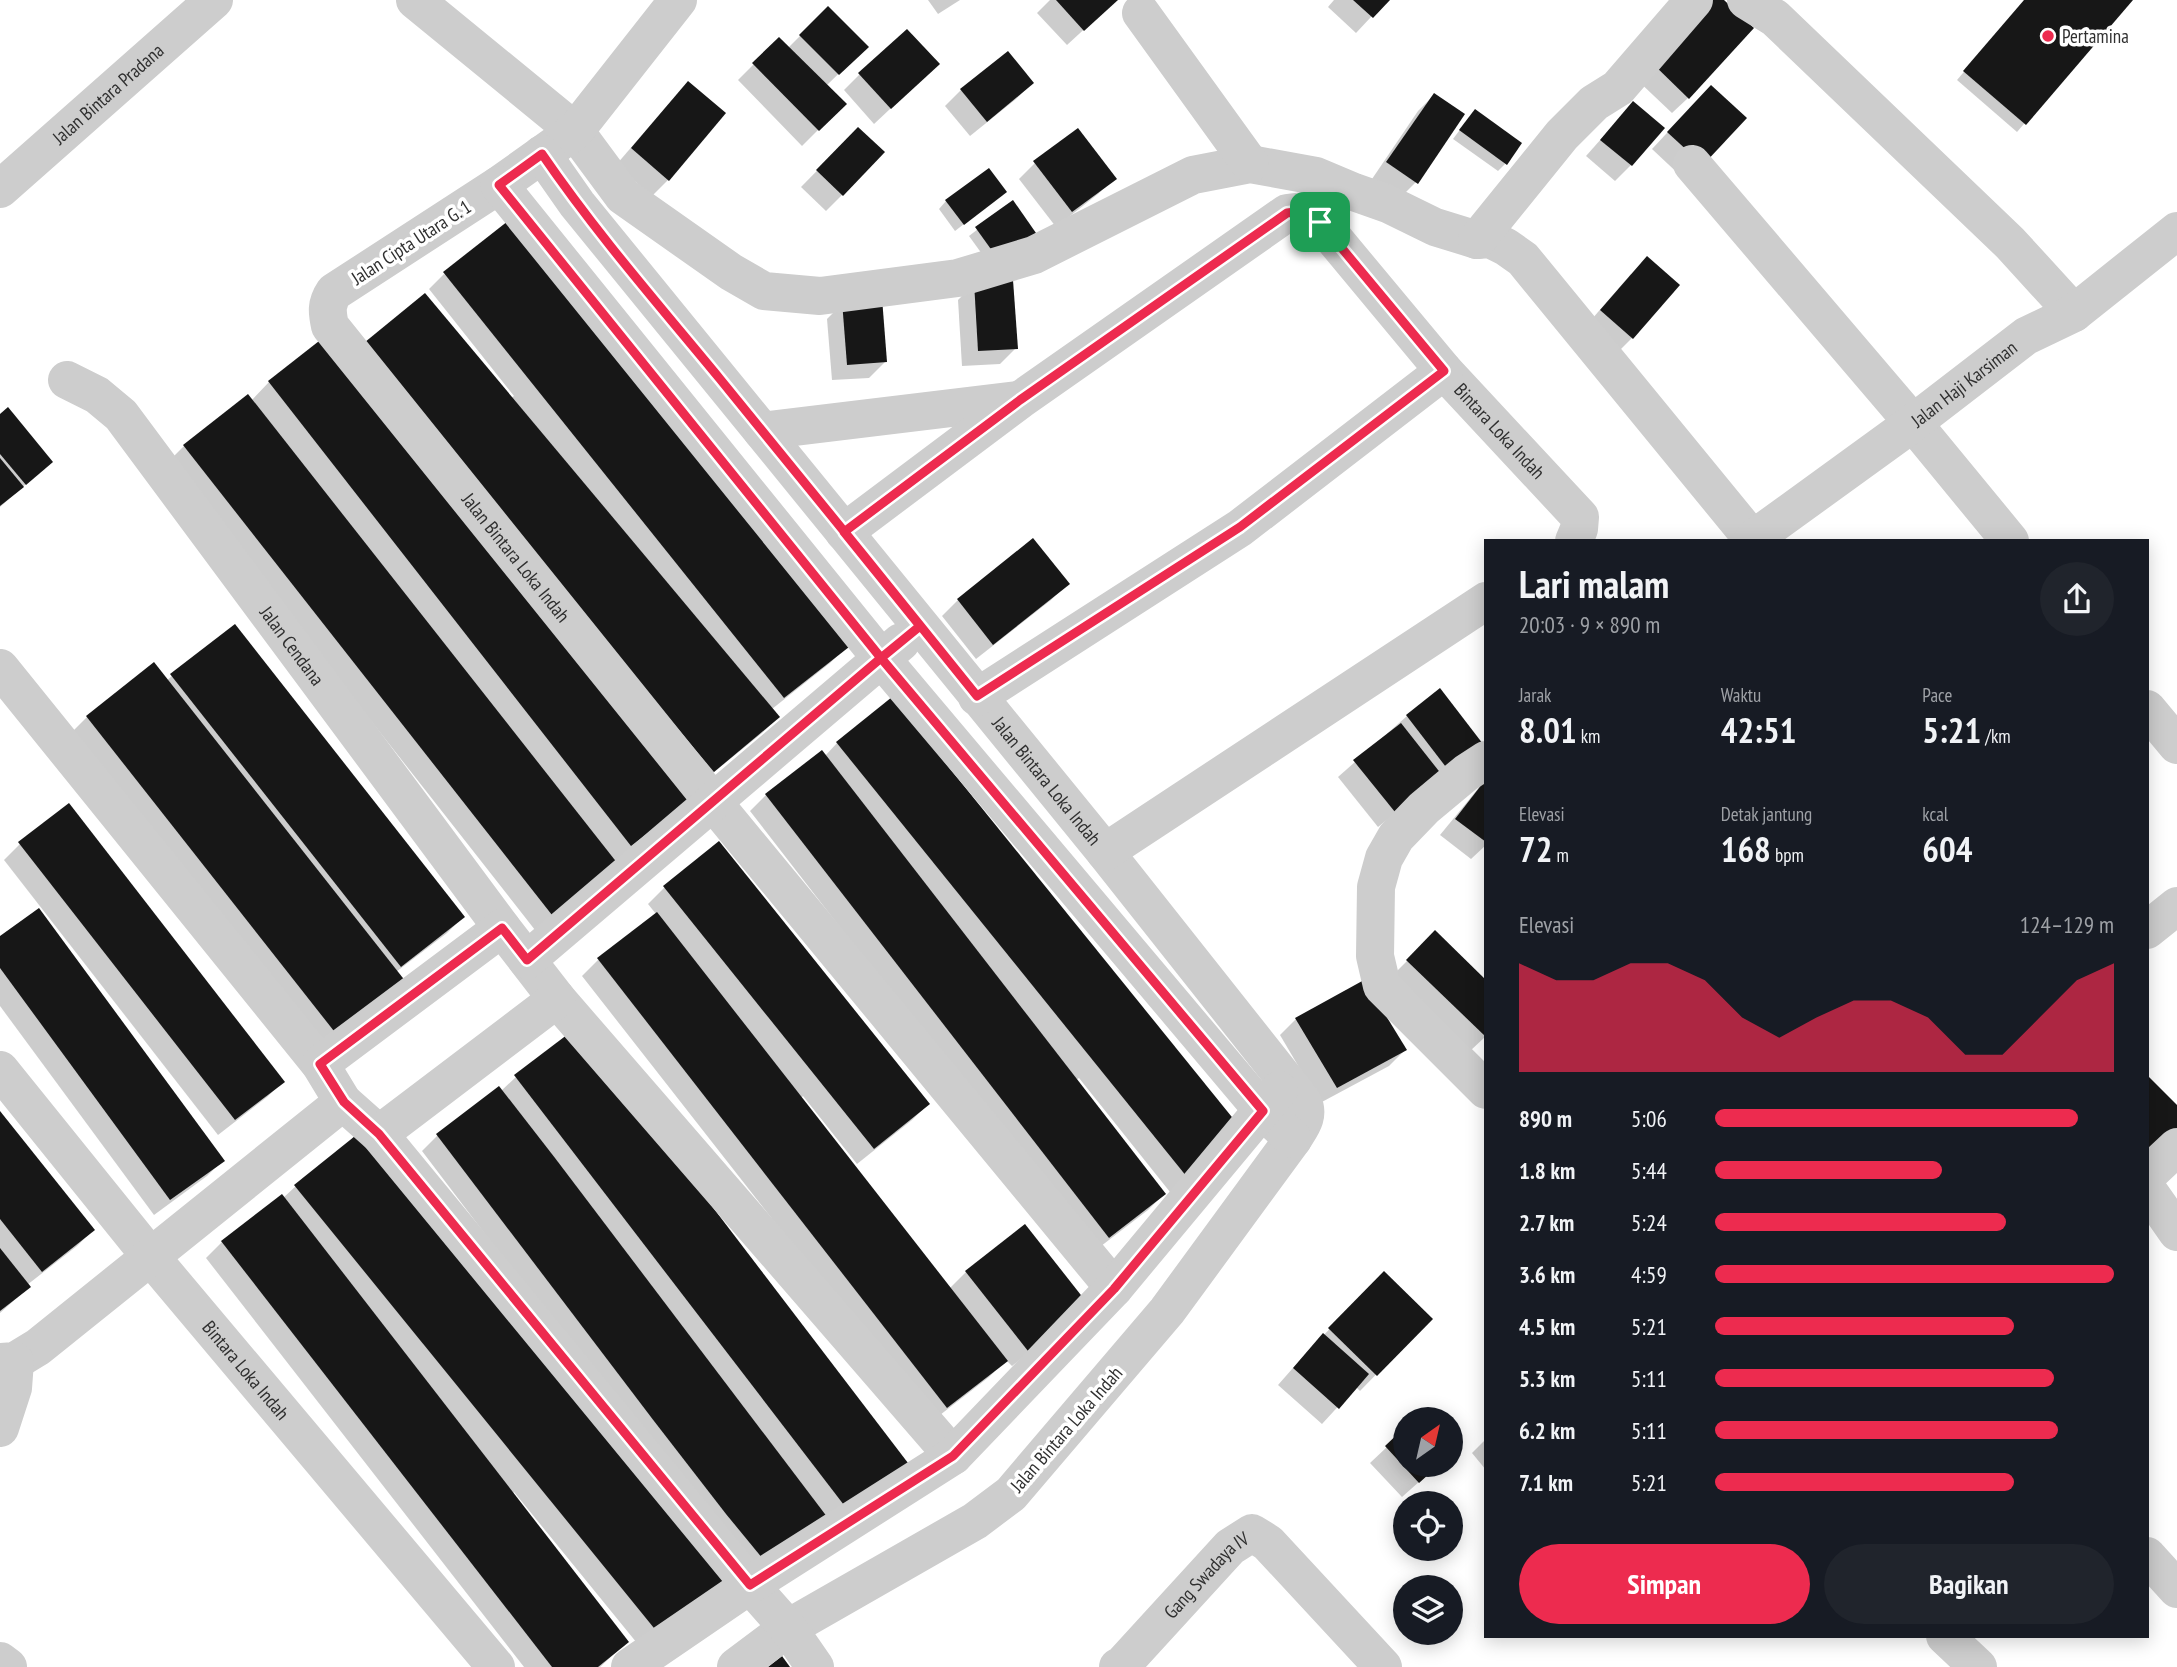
<!DOCTYPE html>
<html lang="id">
<meta charset="utf-8">
<style>
:root{--surface:#171b24;--page:#20242c;--text:#f1f3f6;--muted:#9ea1a6;--accent:#ed2b4f}
body{margin:0;font-family:"PT Sans Narrow",sans-serif;background:var(--page);color:var(--text);height:100vh;display:flex;flex-direction:column;font-size:26px;white-space:nowrap}
*{box-sizing:border-box;margin:0}
p{font-size:23px;color:var(--muted)}
.icon{flex:none;width:38px;height:38px;fill:none;stroke:currentColor;stroke-width:2;stroke-linecap:round;stroke-linejoin:round}
.map{position:relative;flex:1;overflow:hidden}
.details{position:absolute;left:1484px;top:539px;width:665px;height:1099px;display:flex;flex-direction:column;background:var(--surface);border-radius:0px;box-shadow:0 4px 18px #0003}
.details>*{flex:none}
.needle{width:46px;rotate:34deg}
.tools{position:absolute;left:1393px;top:1407px;display:grid;gap:14px}
.tools a{display:grid;place-items:center;width:70px;height:70px;border-radius:50%;background:var(--surface);box-shadow:0 4px 18px #0003;font-size:35px}
.pin{position:absolute;display:grid;place-items:center;width:60px;height:60px;color:#fff;margin:-30px;border-radius:14px;box-shadow:0 4px 10px #0006}
.round{display:grid;place-items:center;flex:none;width:74px;height:74px;border-radius:37px;background:var(--page)}
.summary{display:flex;align-items:center;justify-content:space-between;height:119px;padding:0 35px}
h1{font-size:38px;font-weight:700;line-height:52px}
.metrics{display:grid;grid-template-columns:repeat(3,1fr);gap:10px;height:119px;padding:7px 35px}
.metrics div{display:grid;align-content:center}
.metrics b{font-size:35px;font-weight:700}
.metrics small{font-size:19px;font-weight:400}
.metrics p{font-size:19px}
.chart{height:196px;padding:14px 35px}
.chart p{display:flex;justify-content:space-between}
.chart svg{width:100%;height:126px;margin-top:7px;fill:var(--accent);opacity:.7}
.button{display:flex;gap:14px;margin-top:auto;padding:14px 35px}
.button a{flex:1;height:80px;border-radius:42px;background:var(--accent);color:#fff;font-size:28px;font-weight:700;line-height:80px;text-align:center}
.button a+a{background:var(--page);color:var(--text)}
ul{padding:0 35px;list-style:none;font-size:23px}
li{display:grid;grid-template-columns:112px 84px 1fr;align-items:center;height:52px}
li i{height:18px;border-radius:9px;background:var(--accent)}
.map>svg:first-child{display:block}
</style>
<div class="map">
<svg width="2177" height="1667" viewBox="0 0 2177 1667">
<rect width="100%" height="100%" fill="#fff"/>
<g fill="#0003">
<polygon points="928,0 960,0 938,14"/>
<polygon points="1050,0 1116,0 1067,45 1037,13"/>
<polygon points="1334,0 1387,0 1356,33 1328,7"/>
<polygon points="1721,0 1688,98 1672,113 1634,77"/>
<polygon points="2025,0 2131,0 2017,132 1957,80"/>
<polygon points="828,8 866,47 826,86 844,104 802,146 738,80 779,39 788,48"/>
<polygon points="859,75 921,80 874,124 844,90"/>
<polygon points="1032,83 1016,99 970,136 945,106 961,90"/>
<polygon points="1434,95 1416,182 1400,198 1372,179 1418,111"/>
<polygon points="672,100 668,180 652,196 616,165"/>
<polygon points="1633,103 1631,165 1615,181 1586,156"/>
<polygon points="1695,103 1685,180 1652,149"/>
<polygon points="1468,119 1505,164 1498,171 1453,139"/>
<polygon points="858,129 842,195 826,211 801,187"/>
<polygon points="1035,163 1114,179 1098,194 1056,227 1019,179"/>
<polygon points="1005,192 955,231 939,209 946,201"/>
<polygon points="1013,202 990,265 969,236"/>
<polygon points="444,274 846,647 830,663 772,709 778,717 762,733 697,786 688,800 535,930 168,462 184,446 248,397 251,401 269,382 511,398 514,396 429,289"/>
<polygon points="1631,274 1632,338 1616,354 1585,327"/>
<polygon points="974,284 1016,348 1000,364 962,366 958,300"/>
<polygon points="843,303 885,362 869,378 832,380 827,319"/>
<polygon points="0,416 51,462 0,507"/>
<polygon points="1067,584 1051,600 976,659 942,616 958,600"/>
<polygon points="172,676 463,917 447,933 396,972 325,1055 71,733 87,717 166,681"/>
<polygon points="1407,716 1481,744 1378,827 1338,777"/>
<polygon points="837,743 1241,1132 1170,1192 1079,1078 1076,1080 1164,1194 1148,1210 1092,1253 750,811 766,795 822,752 825,756"/>
<polygon points="1486,779 1486,845 1471,859 1440,835"/>
<polygon points="20,844 283,1082 267,1097 218,1135 4,860"/>
<polygon points="719,844 928,1104 912,1120 857,1164 803,1096 800,1099 949,1289 966,1272 1070,1319 1012,1366 1006,1360 989,1377 931,1422 582,976 598,960 656,914 648,904 664,888"/>
<polygon points="1435,933 1486,1036 1469,1052 1391,977"/>
<polygon points="0,938 223,1160 207,1176 154,1215 0,1006"/>
<polygon points="1363,983 1405,1050 1389,1066 1320,1103 1280,1035 1296,1019"/>
<polygon points="516,1077 906,1462 751,1580 710,1531 422,1151 438,1135 501,1091"/>
<polygon points="0,1114 93,1230 77,1246 27,1285 29,1287 0,1313"/>
<polygon points="296,1186 721,1581 641,1648 514,1492 512,1494 627,1642 600,1667 524,1667 206,1258 222,1242 283,1198"/>
<polygon points="1384,1274 1430,1319 1360,1391 1356,1387 1322,1424 1278,1385 1307,1352"/>
<polygon points="1424,1413 1429,1419 1417,1419"/>
<polygon points="1405,1430 1405,1465 1438,1465 1402,1497 1370,1463"/>
<polygon points="1486,1439 1486,1470 1472,1453"/>
</g>
<g fill="#171717">
<polygon points="1056,0 1118,0 1084,31"/>
<polygon points="1353,0 1390,0 1373,18"/>
<polygon points="1705,0 1724,0 1754,28 1689,99 1649,60"/>
<polygon points="2024,0 2133,0 2026,125 1963,71"/>
<polygon points="828,6 869,47 839,75 799,35"/>
<polygon points="907,29 940,64 891,109 858,73"/>
<polygon points="779,37 847,104 819,131 752,63"/>
<polygon points="1008,51 1034,83 987,122 960,89"/>
<polygon points="688,81 726,113 669,181 631,148"/>
<polygon points="1711,85 1747,118 1703,165 1667,132"/>
<polygon points="1434,93 1465,114 1418,184 1386,162"/>
<polygon points="1633,101 1665,128 1632,166 1600,140"/>
<polygon points="1475,109 1522,143 1507,165 1459,130"/>
<polygon points="858,127 885,152 843,196 816,170"/>
<polygon points="1078,128 1117,179 1072,212 1033,161"/>
<polygon points="989,168 1007,192 964,225 945,200"/>
<polygon points="1013,200 1036,233 998,259 975,227"/>
<polygon points="508,221 849,647 784,698 443,272"/>
<polygon points="1647,256 1680,285 1633,339 1600,310"/>
<polygon points="1013,280 1018,349 978,351 974,282"/>
<polygon points="425,293 780,717 714,772 359,347"/>
<polygon points="882,298 887,362 847,365 842,301"/>
<polygon points="328,334 691,800 631,846 268,381"/>
<polygon points="248,394 618,864 552,915 183,445"/>
<polygon points="8,407 53,462 26,485 0,454 0,414"/>
<polygon points="0,458 24,487 0,506"/>
<polygon points="1033,538 1070,584 993,645 957,599"/>
<polygon points="235,624 465,917 401,967 170,674"/>
<polygon points="154,662 410,987 341,1040 86,716"/>
<polygon points="1440,688 1483,744 1449,771 1406,715"/>
<polygon points="892,697 1244,1132 1187,1177 836,742"/>
<polygon points="1401,723 1442,775 1395,812 1353,760"/>
<polygon points="822,750 1166,1194 1109,1238 765,794"/>
<polygon points="1486,779 1486,842 1455,819"/>
<polygon points="69,803 285,1082 235,1120 18,842"/>
<polygon points="719,841 930,1104 874,1149 663,886"/>
<polygon points="39,908 225,1161 170,1200 0,968 0,936"/>
<polygon points="657,912 1008,1361 947,1408 597,958"/>
<polygon points="1435,930 1486,980 1486,1037 1406,960"/>
<polygon points="1364,980 1407,1050 1337,1088 1295,1018"/>
<polygon points="576,1028 908,1463 847,1509 514,1075"/>
<polygon points="2147,1075 2177,1105 2177,1129 2147,1159"/>
<polygon points="499,1086 555,1158 834,1526 768,1565 726,1514 654,1421 436,1134"/>
<polygon points="0,1111 95,1230 42,1272 0,1219"/>
<polygon points="360,1132 723,1581 658,1633 294,1185"/>
<polygon points="282,1194 629,1642 598,1667 552,1667 221,1241"/>
<polygon points="1025,1224 1088,1304 1028,1351 965,1271"/>
<polygon points="0,1248 31,1287 0,1311"/>
<polygon points="1384,1271 1433,1319 1377,1376 1328,1328"/>
<polygon points="1323,1333 1369,1374 1339,1409 1293,1368"/>
<polygon points="1405,1427 1405,1465 1439,1465 1419,1483 1385,1446"/>
<polygon points="782,1656 790,1667 768,1667"/>
</g>
<g fill="none" stroke-linecap="round" stroke-linejoin="round">
<g stroke="#cdcdcd" stroke-width="38">
<polyline points="415,0 575,131 623,196 731,272 764,291 820,296 958,278 1034,255 1193,175 1250,164 1316,176 1354,192 1388,204 1435,227 1477,240 1490,239 1506,247 1523,259 1754,541"/>
<path id="s1" d="M678,0L575,131L499,185L334,292C326,304 327,312 330,326L713,802L1114,1288"/>
<polyline points="1746,0 1775,18 2010,243 2074,313"/>
<polyline points="1141,13 1250,164"/>
<path id="s2" d="M542,154L577,204L1105,852L1303,1102C1310,1117 1300,1127 1293,1139L1167,1311L1011,1494L975,1521L788,1628L736,1667"/>
<polyline points="1692,164 1913,423 2010,541"/>
<polyline points="499,185 881,658 1263,1111 1293,1139"/>
<path id="s3" d="M0,189L214,0"/>
<polyline points="1477,240 1562,135 1594,103 1618,88 1694,0"/>
<path id="s4" d="M67,380L97,395L121,415L502,928L557,999L953,1456"/>
<polyline points="762,431 1017,400"/>
<path id="s5" d="M844,532L1020,400L1287,213L1303,211L1320,222L1444,371L1580,517L1579,529L1574,541"/>
<path id="s6" d="M1753,539L1913,423L2026,336L2074,313L2177,231"/>
<polyline points="0,668 320,1064 343,1102 379,1134 750,1585 788,1628 815,1667"/>
<polyline points="977,697 1240,528 1444,371"/>
<polyline points="2147,709 2177,745"/>
<polyline points="1486,760 1466,773 1424,808 1396,837 1384,858 1376,887 1375,956 1382,986 1486,1090"/>
<polyline points="1105,852 1486,601"/>
<polyline points="2147,930 2177,906"/>
<polyline points="527,960 901,642"/>
<polyline points="320,1064 502,928"/>
<path id="s7" d="M0,1070L150,1256L496,1667"/>
<polyline points="379,1134 557,999"/>
<polyline points="2147,1175 2177,1147"/>
<polyline points="2147,1189 2177,1232"/>
<polyline points="0,1362 15,1361 38,1347 343,1102"/>
<polyline points="0,1428 13,1388 15,1361"/>
<polyline points="2147,1556 2177,1589"/>
<polyline points="1945,1636 1978,1667"/>
<polyline points="0,1661 8,1667"/>
<polyline points="630,1667 750,1585 953,1456 1114,1288 1279,1090"/>
<path id="s8" d="M1118,1667L1122,1665L1230,1547L1252,1533L1268,1543L1383,1667"/>
</g>
</g>
<g fill="none" stroke-linecap="round" stroke-linejoin="round">
<g stroke="#fff" stroke-width="14">
<path id="route" d="M1320,222L1303,211L1287,213L1020,400L844,532L920,626L881,658L527,960L502,928L320,1064L344,1102L379,1134L750,1585L953,1456L1114,1289L1263,1111L881,658L499,185L542,154C596,233 659,305 720,379C806,484 892,590 977,696L1240,527L1444,371L1320,222"/>
</g>
<use href="#route" stroke="#ed2b4f" stroke-width="9"/>
</g>
<circle fill="#ed2b4f" stroke="#fff" stroke-width="2.5" cx="2048" cy="36" r="7"/>
<g text-anchor="middle" dominant-baseline="central" stroke-width="7" stroke-linejoin="round" paint-order="stroke">
<g font-size="19" fill="#303030" stroke="#fff" text-anchor="start">
<text x="2062" y="36">Pertamina</text>
</g>
<g font-size="19" fill="#303030" stroke="#fff">
<text stroke="none"><textPath href="#s3" startOffset="144">Jalan Bintara Pradana</textPath></text>
<text transform="translate(411 242) rotate(-33)">Jalan Cipta Utara G. 1</text>
<text stroke="none"><textPath href="#s6" startOffset="262">Jalan Haji Karsiman</textPath></text>
<text stroke="none"><textPath href="#s5" startOffset="858">Bintara Loka Indah</textPath></text>
<text stroke="none"><textPath href="#s1" startOffset="789">Jalan Bintara Loka Indah</textPath></text>
<text stroke="none"><textPath href="#s4" startOffset="352">Jalan Cendana</textPath></text>
<text stroke="none"><textPath href="#s2" startOffset="805">Jalan Bintara Loka Indah</textPath></text>
<text stroke="none"><textPath href="#s7" startOffset="388">Bintara Loka Indah</textPath></text>
<text transform="translate(1066 1429) rotate(-49)">Jalan Bintara Loka Indah</text>
<text stroke="none"><textPath href="#s8" startOffset="128">Gang Swadaya IV</textPath></text>
</g>
</g>
</svg>
<div class="tools">
<a><svg class="needle" viewBox="-14 -14 28 28"><path d="M0-13l5 13h-10z" fill="#e53935"/><path d="M0 13l5-13h-10z" fill="#9ea1a6"/></svg></a>
<a><svg class="icon" aria-label="locate" viewBox="0 0 24 24"><circle cx="12" cy="12" r="6"/><path d="M12 2v4M12 18v4M2 12h4M18 12h4"/></svg></a>
<a><svg class="icon" aria-label="layers" viewBox="0 0 24 24"><path d="M12 4l9 5-9 5-9-5zM3 14l9 5 9-5"/></svg></a>
</div>
<div class="pin" style="left:1320px;top:222px;background:#1e9e55"><svg class="icon" aria-label="arrive" viewBox="0 0 24 24"><path d="M6 21V4h12l-3 4 3 4H6"/></svg></div>
<section class="details">
<div class="summary"><div><h1>Lari malam</h1><p>20:03 · 9 × 890 m</p></div><a class="round"><svg class="icon" aria-label="share" viewBox="0 0 24 24"><path d="M12 15V3M7 8l5-5 5 5M5 13v7h14v-7"/></svg></a></div>
<div class="metrics">
<div><p>Jarak</p><b>8.01<small> km</small></b></div>
<div><p>Waktu</p><b>42:51</b></div>
<div><p>Pace</p><b>5:21<small> /km</small></b></div>
</div>
<div class="metrics">
<div><p>Elevasi</p><b>72<small> m</small></b></div>
<div><p>Detak jantung</p><b>168<small> bpm</small></b></div>
<div><p>kcal</p><b>604</b></div>
</div>
<div class="chart"><p><span>Elevasi</span>124–129 m</p>
<svg viewBox="0 0 160 44" preserveAspectRatio="none"><path d="M0 44V6L10 12L20 12L30 6L40 6L50 12L60 25L70 32L80 25L90 19L100 19L110 25L120 38L130 38L140 25L150 12L160 6V44z"/></svg>
</div>
<ul>
<li><b>890 m</b>5:06<i style="width:91%"></i></li>
<li><b>1.8 km</b>5:44<i style="width:57%"></i></li>
<li><b>2.7 km</b>5:24<i style="width:73%"></i></li>
<li><b>3.6 km</b>4:59<i style="width:100%"></i></li>
<li><b>4.5 km</b>5:21<i style="width:75%"></i></li>
<li><b>5.3 km</b>5:11<i style="width:85%"></i></li>
<li><b>6.2 km</b>5:11<i style="width:86%"></i></li>
<li><b>7.1 km</b>5:21<i style="width:75%"></i></li>
</ul>
<div class="button"><a>Simpan</a><a>Bagikan</a></div>
</section>
</div>
